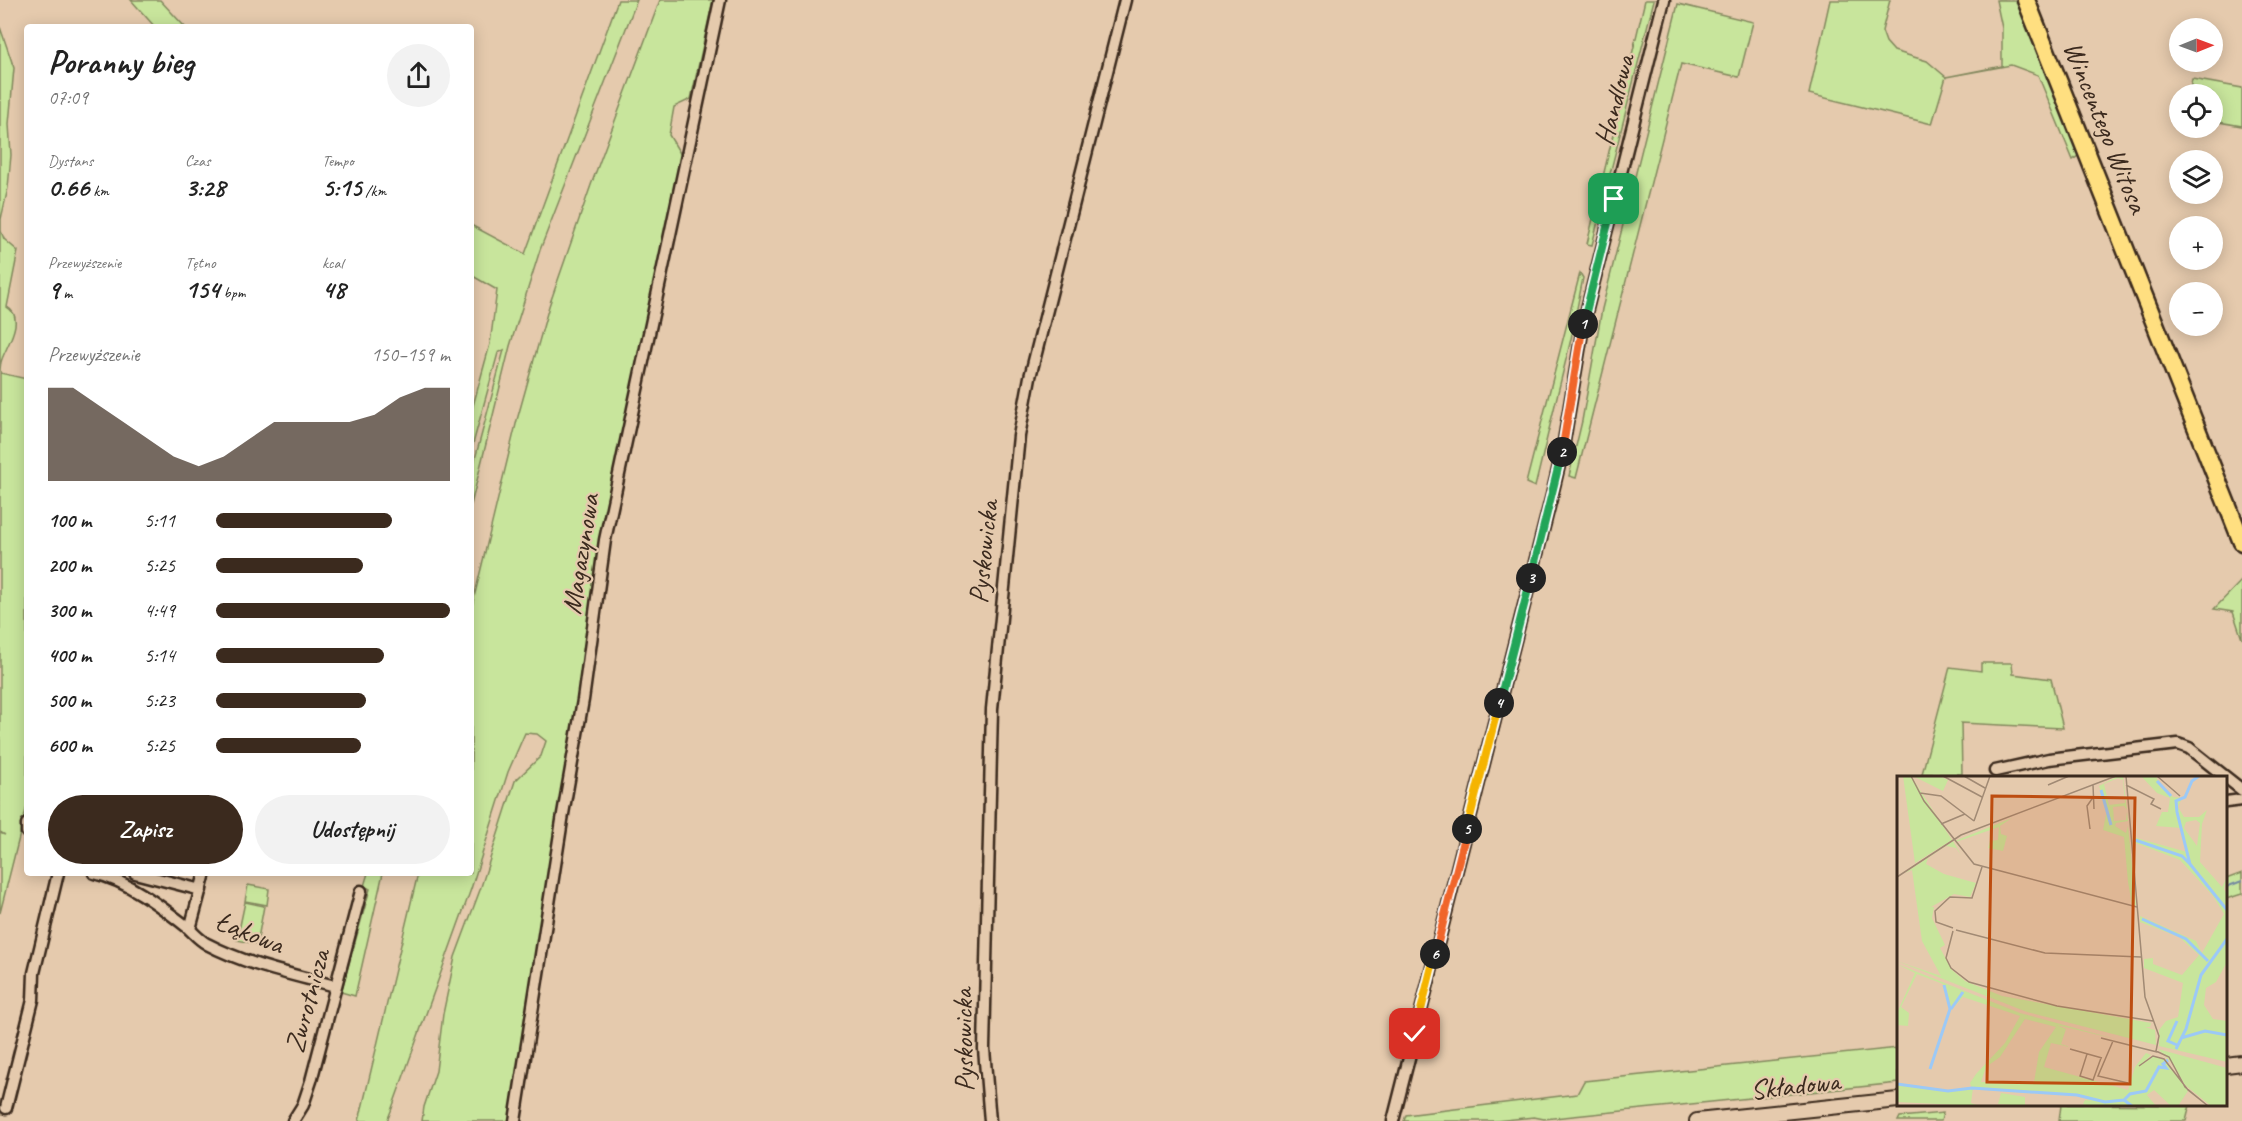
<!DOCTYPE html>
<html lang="pl">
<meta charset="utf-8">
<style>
:root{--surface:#fff;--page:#f2f2f2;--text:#222;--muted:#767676;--accent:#3b2a1e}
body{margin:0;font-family:Caveat,sans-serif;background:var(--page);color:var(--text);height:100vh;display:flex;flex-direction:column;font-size:22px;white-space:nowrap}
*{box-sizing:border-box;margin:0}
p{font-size:20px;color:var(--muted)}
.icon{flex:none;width:33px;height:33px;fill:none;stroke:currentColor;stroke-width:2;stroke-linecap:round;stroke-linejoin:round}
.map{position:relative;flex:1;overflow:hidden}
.drawer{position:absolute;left:24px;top:24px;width:450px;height:852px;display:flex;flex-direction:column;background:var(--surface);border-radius:6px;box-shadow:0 3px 15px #0003}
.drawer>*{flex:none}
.needle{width:39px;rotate:89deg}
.fabs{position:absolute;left:2169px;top:18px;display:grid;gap:12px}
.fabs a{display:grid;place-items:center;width:54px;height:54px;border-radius:50%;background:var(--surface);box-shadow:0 3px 15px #0003;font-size:30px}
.pin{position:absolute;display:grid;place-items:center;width:51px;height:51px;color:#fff;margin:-26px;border-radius:12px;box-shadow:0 3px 9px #0006}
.km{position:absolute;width:30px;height:30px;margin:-15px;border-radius:50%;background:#222;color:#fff;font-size:16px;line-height:30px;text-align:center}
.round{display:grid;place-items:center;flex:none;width:63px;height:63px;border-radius:32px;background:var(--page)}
.summary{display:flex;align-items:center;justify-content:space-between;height:102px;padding:0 24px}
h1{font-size:33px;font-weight:600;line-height:45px}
.metrics{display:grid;grid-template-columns:repeat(3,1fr);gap:9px;height:102px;padding:6px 24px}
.metrics div{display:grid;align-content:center}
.metrics b{font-size:26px;font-weight:600}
.metrics small{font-size:16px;font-weight:400}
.metrics p{font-size:16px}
.chart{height:168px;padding:12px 24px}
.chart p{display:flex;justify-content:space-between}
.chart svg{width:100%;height:108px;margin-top:6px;fill:var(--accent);opacity:.7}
.button{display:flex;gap:12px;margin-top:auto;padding:12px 24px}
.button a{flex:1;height:69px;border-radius:36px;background:var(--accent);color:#fff;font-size:24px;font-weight:600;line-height:69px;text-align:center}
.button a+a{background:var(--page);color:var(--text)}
ul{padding:0 24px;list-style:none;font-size:20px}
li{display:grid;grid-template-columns:96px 72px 1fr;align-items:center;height:45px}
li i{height:15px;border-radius:8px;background:var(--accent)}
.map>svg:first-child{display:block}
</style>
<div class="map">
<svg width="2242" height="1121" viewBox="0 0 2242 1121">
<rect width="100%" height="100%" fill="#e5caad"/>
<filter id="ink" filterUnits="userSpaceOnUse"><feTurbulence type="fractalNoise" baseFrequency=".0167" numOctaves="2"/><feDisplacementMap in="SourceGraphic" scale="12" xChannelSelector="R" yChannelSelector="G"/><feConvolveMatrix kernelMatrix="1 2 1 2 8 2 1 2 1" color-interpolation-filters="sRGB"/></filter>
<g filter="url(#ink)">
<g fill="#c8e59c" stroke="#82885d" stroke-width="1.5">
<polygon points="131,0 160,0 185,27 155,27"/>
<polygon points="618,0 637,0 540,250 510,346 471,505 471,474 504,350 498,353 471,451 471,413 490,344 497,290 471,275 471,225 525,254"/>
<polygon points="660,0 713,0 691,99 674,107 669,135 681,155 620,442 593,585 574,728 510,1121 422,1121 424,1107 436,1071 443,1014 455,957 480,890 515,781 541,756 546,741 537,734 525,733 508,772 471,889 391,1111 387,1121 359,1121 418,873 471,873 471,610 517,420 549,306 591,185"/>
<polygon points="1645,0 1654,0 1592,245 1587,244"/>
<polygon points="1830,0 1890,0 1882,31 1886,42 1894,51 1927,61 1946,77 2002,66 2002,28 1996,0 2018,0 2079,155 2073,160 2038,75 2011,65 1946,77 1932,124 1809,94"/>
<polygon points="1678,4 1753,22 1739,77 1681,64 1576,478 1569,476 1582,421 1602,309"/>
<path d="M0,27L14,68L9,124L11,155L8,188L1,219V231L4,239L18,251L7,307C26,318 7,345 2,359C0,364 0,368 0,373L27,379V806L0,913V833L5,835L0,832Z"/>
<polygon points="2192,79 2242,88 2242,126 2213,121 2212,94 2189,94"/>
<polygon points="1580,273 1583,278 1571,339 1535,487 1526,483"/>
<polygon points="2242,580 2242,639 2233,612 2214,609"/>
<polygon points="1981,663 2012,663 2013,674 2051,679 2063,728 1961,723 1962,774 1922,774 1950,667 1981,671"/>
<polygon points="368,873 383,873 355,996 341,992 370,889 364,886"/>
<polygon points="2242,873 2242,894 2226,899 2226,879"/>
<polygon points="248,885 269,889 267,905 245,901"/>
<polygon points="245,902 264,906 257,944 237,940"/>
<polygon points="1898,1048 1898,1083 1544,1119 1534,1117 1496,1121 1404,1121 1406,1115 1577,1094 1584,1081"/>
<polygon points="2061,1105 2061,1104 2190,1105 2186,1121 2059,1121"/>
<polygon points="1943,1113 1941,1121 1898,1121 1900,1117"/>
</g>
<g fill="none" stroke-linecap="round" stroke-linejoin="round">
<polyline stroke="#7589a0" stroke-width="2" points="2226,887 2242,881"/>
<g stroke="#3b2a1e" stroke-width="15">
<g id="street">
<polyline points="1995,771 2049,759 2178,744 2189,748 2242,790"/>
<polyline points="2226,802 2242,800"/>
<polyline points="27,824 27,832"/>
<path d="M94,873C128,881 159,905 186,926C193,932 198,939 207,944C247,965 291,974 335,986"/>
<polyline points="135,873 201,890"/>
<polyline points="190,929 205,873"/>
<polyline points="6,1108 33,1000 34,973 58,873"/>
<polyline points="293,1121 303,1105 311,1081 361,891"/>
<polyline points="515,1121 563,814 583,700 605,540 720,0"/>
<polyline points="990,1121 984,1049 992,709 1019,436 1030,377 1125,0"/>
<polyline points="1393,1121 1552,495 1562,453 1584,321 1664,0"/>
</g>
</g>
<g stroke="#3b2a1e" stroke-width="18">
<g id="secondary">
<polyline points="2226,1065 2242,1063"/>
<polyline points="1697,1121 1898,1100"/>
</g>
</g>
<g stroke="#3b2a1e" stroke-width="21">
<polyline id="primary" points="2026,0 2242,542"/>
</g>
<use href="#street" stroke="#e5caad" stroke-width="10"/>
<use href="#secondary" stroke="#e5caad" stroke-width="14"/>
<use href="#primary" stroke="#ffdf80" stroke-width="16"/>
</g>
</g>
<g fill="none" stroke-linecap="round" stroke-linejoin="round" filter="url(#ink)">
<g stroke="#fff" stroke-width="12">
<polyline id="split-1" points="1583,324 1614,199"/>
</g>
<g stroke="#fff" stroke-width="12">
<polyline id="split-2" points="1562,452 1583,324"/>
</g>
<g stroke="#fff" stroke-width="12">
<polyline id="split-3" points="1531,578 1562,452"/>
</g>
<g stroke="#fff" stroke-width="12">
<polyline id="split-4" points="1499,703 1531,578"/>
</g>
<g stroke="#fff" stroke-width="12">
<polyline id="split-5" points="1467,829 1499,703"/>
</g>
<g stroke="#fff" stroke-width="12">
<polyline id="split-6" points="1435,954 1467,829"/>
</g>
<g stroke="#fff" stroke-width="12">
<polyline id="split-7" points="1415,1034 1435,954"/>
</g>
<use href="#split-1" stroke="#22a559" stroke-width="8"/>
<use href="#split-2" stroke="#f0652b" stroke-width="8"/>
<use href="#split-3" stroke="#22a559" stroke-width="8"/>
<use href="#split-4" stroke="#22a559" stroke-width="8"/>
<use href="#split-5" stroke="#f5b400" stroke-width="8"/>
<use href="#split-6" stroke="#f0652b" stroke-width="8"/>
<use href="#split-7" stroke="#f5b400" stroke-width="8"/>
</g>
<g text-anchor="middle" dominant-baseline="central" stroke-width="4.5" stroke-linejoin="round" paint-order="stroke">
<g font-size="28" fill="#3b2a1e" stroke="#e5caad">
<text transform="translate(1614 100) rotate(-76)">Handlowa</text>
<text transform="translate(2106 127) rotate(68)">Wincentego Witosa</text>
<text transform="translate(983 552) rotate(-84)">Pyskowicka</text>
<text transform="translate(580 554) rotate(-81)">Magazynowa</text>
<text transform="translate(250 932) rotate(22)">Łąkowa</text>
<text transform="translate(307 1001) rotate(-75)">Zwrotnicza</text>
<text transform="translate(963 1040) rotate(-91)">Pyskowicka</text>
<text transform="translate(1795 1085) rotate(-6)">Składowa</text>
</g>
</g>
<g transform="translate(1897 776)">
<rect width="330" height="330" fill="#e5caad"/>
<path d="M6,0H14L55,64L18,87ZM16,0H43L51,4L46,15ZM221,0L226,1L230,34L227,30L216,31L217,45L229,44L230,36L231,45L219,47L218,50L229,57L231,50L239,129H235L231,106L227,61L206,54L210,33L202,10ZM221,2L226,4L228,27L212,29L207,8ZM244,0H259L264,13L267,11L276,21L285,22L281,31L287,41H302L310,34L305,48L303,86L325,111L330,101L327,113L330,119V186L319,206L309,212L307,229L316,243L330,245V286L262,270V254L269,245L281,241L286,207L247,192V183L256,182V188L285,199L302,179L282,161L243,146V140L299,165L305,177L327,138L316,120L283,84L236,66V61L290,76L284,52L259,50L265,36H271L273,22L260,17ZM299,44L303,47L300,70L287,52L289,46ZM115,42L103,50L104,58L110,60L106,75L91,72L93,65L101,64L102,51L59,66L66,77L58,65ZM56,65L64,79L59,72L49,70L31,82L29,88L47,98L79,107L73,121L57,118L34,131H37L35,142L48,169L43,172L55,194L68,205L105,220L254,247L253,251H248L258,254L259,269L130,236L0,185L44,200L25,165L15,94L8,97ZM0,188L123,237L218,263L160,249L169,253L164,268L173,271L154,267L147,291L231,314L238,291L249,277L254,279L243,290L257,280L267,283L291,315L281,330H274L257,314L250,319L259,330H193L186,328L188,324L195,325L189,323L191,318L188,322L179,318L76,312L74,327L82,330L0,326V308L51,316L75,313L73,307L79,298L108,267L123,240L66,221L54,234L46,208L20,198L4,231L12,237L11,250L0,249V237L18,197ZM128,243L159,251L142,276L137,306H84L89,291L103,281ZM261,273L330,292V330H314L288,309L276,288ZM104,317L128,321V330L101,328Z" fill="#c8e59c" fill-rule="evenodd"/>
<path fill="none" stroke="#9cc9f6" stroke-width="3" d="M302,0L295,5L288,21L279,25L280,36L293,88L330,134M260,5L274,20M204,14L214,49M238,64L285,80L293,88M245,143L289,163L311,185M54,233L66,216M284,262L308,255L330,259M280,269L271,265L280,245M279,273L289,253L304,199L330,163M33,293L53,233L47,209M0,308L51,315L75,312L180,319L208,326L227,324M235,330L227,324L233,318L249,315L262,291L269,292L266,288L271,284"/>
<path fill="none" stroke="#a18a74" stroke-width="1.5" d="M14,0L27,25L77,88L240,131M46,0L85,21M67,0L88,12M229,0L248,221L262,260L259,275L272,281L288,311L311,330M260,0L283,20M151,9L172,0M196,9L197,33M229,9L257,23L254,28L264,33M23,17L44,20L77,45M77,45L93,0M44,48L68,38M193,53L190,30L197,20M0,101L64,59L219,0M56,152L39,146L38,135L53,121L75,122L85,91M59,154L148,177L244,181M56,155L49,182L54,192L72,206L160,230L256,245M204,262L260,276M216,265L201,300L231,307M173,273L205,282M190,278L183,300L196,304L204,282M242,290L256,280L267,283L291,314L311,330"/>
<path fill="#bd4d10" fill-opacity="0.15" stroke="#bd4d10" stroke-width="3" d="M95,20L238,22L233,308L90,306Z"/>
<rect width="330" height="330" fill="none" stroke="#3b2a1e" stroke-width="3"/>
</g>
</svg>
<div class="fabs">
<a><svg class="needle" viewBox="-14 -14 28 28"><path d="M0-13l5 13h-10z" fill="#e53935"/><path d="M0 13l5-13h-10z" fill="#767676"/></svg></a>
<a><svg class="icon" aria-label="locate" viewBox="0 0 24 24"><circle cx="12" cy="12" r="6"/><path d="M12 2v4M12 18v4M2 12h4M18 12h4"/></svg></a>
<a><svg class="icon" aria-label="layers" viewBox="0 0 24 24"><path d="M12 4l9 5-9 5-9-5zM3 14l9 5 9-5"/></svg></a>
<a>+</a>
<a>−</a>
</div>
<div class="pin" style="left:1614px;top:199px;background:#1e9e55"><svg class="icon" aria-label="arrive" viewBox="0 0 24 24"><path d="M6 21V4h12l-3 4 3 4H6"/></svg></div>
<div class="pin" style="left:1415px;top:1034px;background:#d93025"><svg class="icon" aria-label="check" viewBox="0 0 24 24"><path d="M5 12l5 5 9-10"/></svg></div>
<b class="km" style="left:1583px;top:324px">1</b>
<b class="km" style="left:1562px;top:452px">2</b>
<b class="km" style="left:1531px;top:578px">3</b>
<b class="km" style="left:1499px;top:703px">4</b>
<b class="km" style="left:1467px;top:829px">5</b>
<b class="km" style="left:1435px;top:954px">6</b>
<section class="drawer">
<div class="summary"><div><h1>Poranny bieg</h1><p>07:09</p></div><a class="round"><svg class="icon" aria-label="share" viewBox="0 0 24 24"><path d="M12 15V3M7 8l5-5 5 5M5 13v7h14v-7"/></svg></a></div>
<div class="metrics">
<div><p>Dystans</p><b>0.66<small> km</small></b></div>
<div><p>Czas</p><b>3:28</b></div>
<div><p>Tempo</p><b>5:15<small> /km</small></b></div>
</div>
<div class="metrics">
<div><p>Przewyższenie</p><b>9<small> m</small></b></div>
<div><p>Tętno</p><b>154<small> bpm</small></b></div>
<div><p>kcal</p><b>48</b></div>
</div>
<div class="chart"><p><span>Przewyższenie</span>150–159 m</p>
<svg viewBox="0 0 160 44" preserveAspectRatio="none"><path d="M0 44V6L10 6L20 13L30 20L40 27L50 34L60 38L70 34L80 27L90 20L100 20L110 20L120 20L130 17L140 10L150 6L160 6V44z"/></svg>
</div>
<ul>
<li><b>100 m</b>5:11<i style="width:75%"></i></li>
<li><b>200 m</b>5:25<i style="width:63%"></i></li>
<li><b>300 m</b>4:49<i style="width:100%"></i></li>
<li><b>400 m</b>5:14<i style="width:72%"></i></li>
<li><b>500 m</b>5:23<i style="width:64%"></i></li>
<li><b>600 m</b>5:25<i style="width:62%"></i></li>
</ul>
<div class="button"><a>Zapisz</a><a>Udostępnij</a></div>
</section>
</div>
